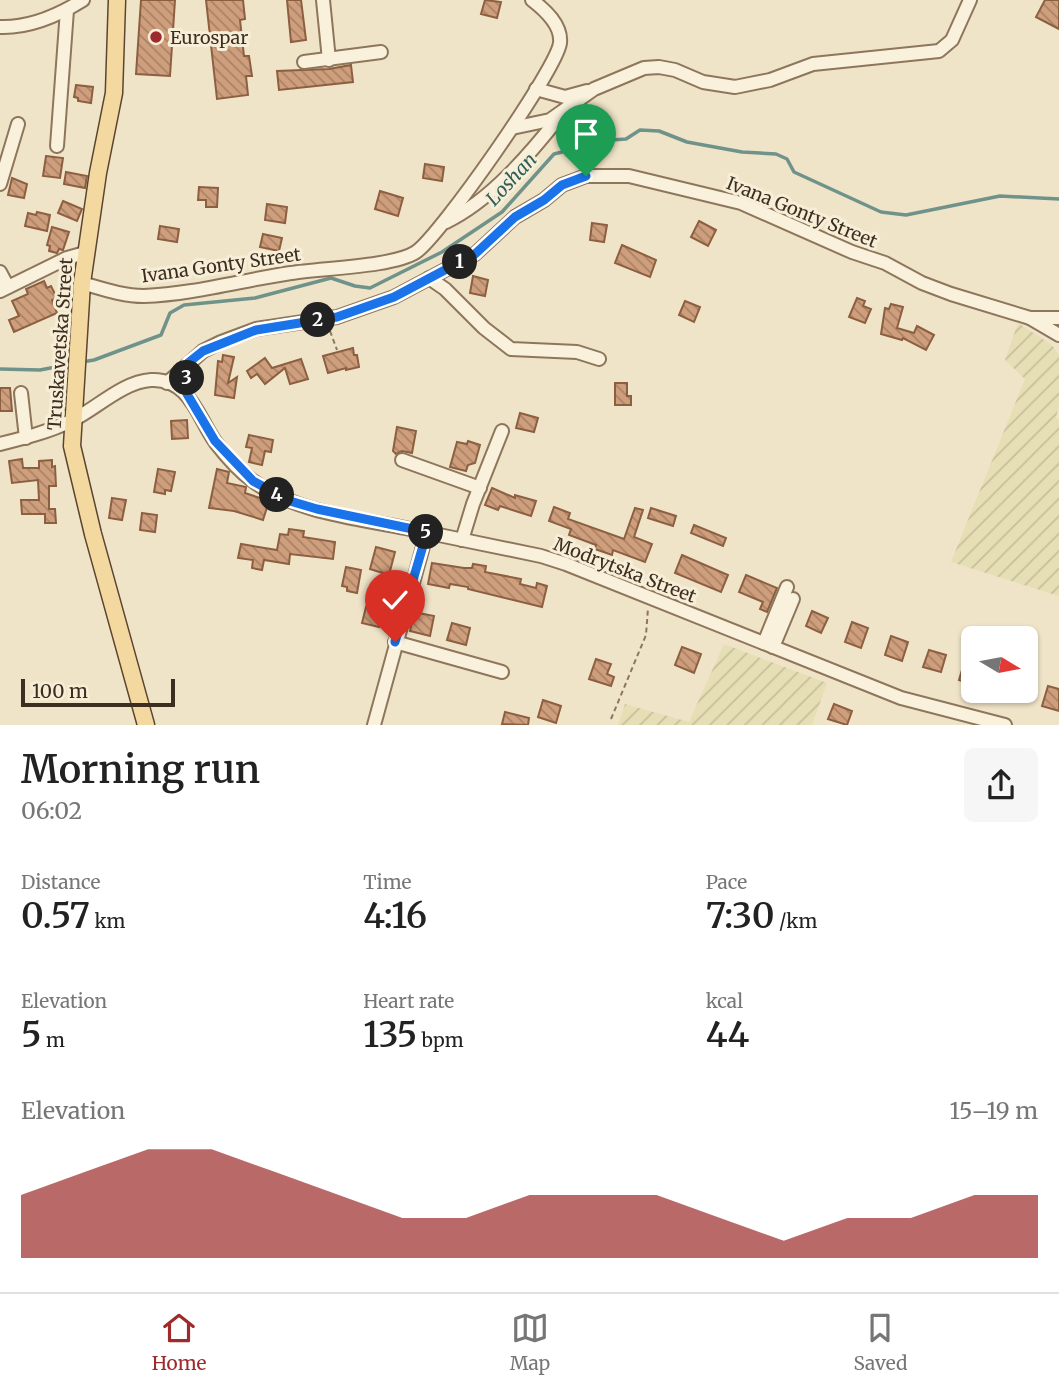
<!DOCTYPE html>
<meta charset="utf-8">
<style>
:root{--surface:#fff;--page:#f6f6f6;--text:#222;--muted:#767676;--line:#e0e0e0;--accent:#9e2a2b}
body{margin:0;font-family:Merriweather,serif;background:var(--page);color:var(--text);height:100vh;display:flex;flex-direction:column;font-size:26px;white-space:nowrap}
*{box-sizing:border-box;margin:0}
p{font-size:23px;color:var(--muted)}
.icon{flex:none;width:38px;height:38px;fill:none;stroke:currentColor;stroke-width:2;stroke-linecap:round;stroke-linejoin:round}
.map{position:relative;height:725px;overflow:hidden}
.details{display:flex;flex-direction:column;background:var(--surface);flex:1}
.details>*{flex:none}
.needle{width:46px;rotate:100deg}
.tools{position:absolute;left:961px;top:626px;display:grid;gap:14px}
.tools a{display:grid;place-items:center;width:77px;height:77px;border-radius:10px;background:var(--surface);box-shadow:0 2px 5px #0004;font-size:35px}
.scale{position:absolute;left:21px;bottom:18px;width:154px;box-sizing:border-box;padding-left:7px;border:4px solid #3d2e20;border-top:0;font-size:19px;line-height:24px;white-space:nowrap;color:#3d2e20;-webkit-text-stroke:5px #f7eed8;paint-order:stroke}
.pin{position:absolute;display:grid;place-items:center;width:60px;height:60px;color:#fff;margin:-72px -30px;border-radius:50% 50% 50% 0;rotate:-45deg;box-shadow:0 0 7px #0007}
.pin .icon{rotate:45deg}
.km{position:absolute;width:35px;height:35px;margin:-18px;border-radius:50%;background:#222;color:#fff;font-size:19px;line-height:35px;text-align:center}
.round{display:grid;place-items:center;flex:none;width:74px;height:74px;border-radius:10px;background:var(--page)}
.head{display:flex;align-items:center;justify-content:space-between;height:119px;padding:0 21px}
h1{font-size:38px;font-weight:600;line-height:52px}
.metrics{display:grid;grid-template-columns:repeat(3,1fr);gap:10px;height:119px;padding:7px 21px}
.metrics div{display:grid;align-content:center}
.metrics b{font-size:35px;font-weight:600}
.metrics small{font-size:19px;font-weight:400}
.metrics p{font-size:19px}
.chart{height:196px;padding:14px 21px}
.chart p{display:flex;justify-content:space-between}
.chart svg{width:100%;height:126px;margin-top:7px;fill:var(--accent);opacity:.7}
.tabs{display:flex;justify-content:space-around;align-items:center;height:98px;border-top:2px solid var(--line);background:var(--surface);font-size:19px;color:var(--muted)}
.tabs a{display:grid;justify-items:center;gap:4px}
.tabs .selected{color:var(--accent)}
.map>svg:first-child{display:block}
</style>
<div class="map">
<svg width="1059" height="725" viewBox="0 0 1059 725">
<defs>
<pattern id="farmland-furrows" width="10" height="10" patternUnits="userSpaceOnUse" patternTransform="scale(1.75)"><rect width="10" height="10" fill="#e6deb5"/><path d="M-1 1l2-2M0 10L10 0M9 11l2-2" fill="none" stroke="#c6bf9b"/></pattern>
<pattern id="building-back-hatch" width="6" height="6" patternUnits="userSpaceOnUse" patternTransform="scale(1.75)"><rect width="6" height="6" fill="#cf9f7d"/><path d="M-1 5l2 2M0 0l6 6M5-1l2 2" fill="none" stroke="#a98266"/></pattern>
</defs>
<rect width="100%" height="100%" fill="#f0e4c8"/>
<g fill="url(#farmland-furrows)">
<polygon points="1018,323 1052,345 1059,355 1059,404 1056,418 1059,419 1059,596 951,562 1025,379 1005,360"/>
<polygon points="724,644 827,683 812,725 618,725 625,704 689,722"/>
</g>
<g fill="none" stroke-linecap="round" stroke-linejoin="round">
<g stroke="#6f938a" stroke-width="3.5">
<polyline points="82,362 94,360 161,335 170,313 184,305 255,298 331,278 355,286 370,288 442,252 502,212 554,154 611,140 626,139 640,130 659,131 687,142 742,152 776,154 787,159 794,172 881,212 906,215 1000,196 1059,199"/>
<polyline points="0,369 40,370 71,364"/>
</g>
</g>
<g fill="url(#building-back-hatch)" stroke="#8d5f41" stroke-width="2">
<polygon points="141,0 175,0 170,76 136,74"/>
<polygon points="206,0 243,0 245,19 240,20 244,56 249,56 252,76 246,76 248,95 217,99"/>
<polygon points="287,0 301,0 306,40 291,42"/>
<polygon points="485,0 501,2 497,18 481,14"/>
<polygon points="1045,0 1059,0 1059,29 1036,17"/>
<polygon points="351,65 353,82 279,90 277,71 329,69"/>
<polygon points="76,85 93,87 91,103 78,101 78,98 74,97"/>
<polygon points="46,156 63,158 60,178 43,176"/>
<polygon points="425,164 444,167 442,181 423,178"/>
<polygon points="66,172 87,176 85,188 64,184"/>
<polygon points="12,178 27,184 24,198 8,195"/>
<polygon points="199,187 218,188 217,207 206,207 206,200 198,200"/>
<polygon points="380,191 403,198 398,216 375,209"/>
<polygon points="63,201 82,209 77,221 58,213"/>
<polygon points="267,204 287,207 285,223 265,220"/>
<polygon points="37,212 50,215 47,231 25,226 28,213 36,215"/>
<polygon points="699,221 716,230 708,246 691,237"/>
<polygon points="592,223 607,225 604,242 590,240"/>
<polygon points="160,226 179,229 177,242 158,239"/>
<polygon points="52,227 69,232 63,250 59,249 57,253 49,251 50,246 47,245"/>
<polygon points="263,234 282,238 279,251 260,247"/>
<polygon points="622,245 656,260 650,277 615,263"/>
<polygon points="473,276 488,280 485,296 470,293"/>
<polygon points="44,281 47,288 51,286 57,298 52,300 57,313 14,332 9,320 19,316 12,301 28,294 26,289"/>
<polygon points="857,298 865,301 863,306 871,309 865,323 849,317"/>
<polygon points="685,301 700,307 694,322 679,315"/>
<polygon points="891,304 903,307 897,328 914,333 917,326 934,335 926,350 903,338 902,340 881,334 885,308 889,309"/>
<polygon points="353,348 354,355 357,355 359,367 346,370 346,368 328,373 323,356"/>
<polygon points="223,355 234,357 228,383 237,377 234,398 215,395 218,361 222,362"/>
<polygon points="265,358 272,368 301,359 308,379 290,384 285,368 265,384 257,374 251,378 247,371"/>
<polygon points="615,383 627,383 627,396 631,396 631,405 615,405"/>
<polygon points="0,388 10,388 12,411 0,411"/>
<polygon points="520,413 538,418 534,432 516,428"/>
<polygon points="187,420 188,438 172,439 171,421"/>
<polygon points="397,427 416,431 412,453 402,451 396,454 393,451"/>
<polygon points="249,435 273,440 271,452 265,451 262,465 249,462 252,448 246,447"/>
<polygon points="468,441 480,445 475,463 468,465 466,471 450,467 457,442 467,444"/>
<polygon points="22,459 23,468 39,468 39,461 52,460 52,467 55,466 56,486 49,486 49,509 55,509 56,523 45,523 45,514 22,514 21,500 39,500 38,480 12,483 9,461"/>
<polygon points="158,469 175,472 171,491 165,490 165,494 154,492"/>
<polygon points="217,469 229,472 227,483 246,487 245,493 269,501 263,520 234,511 209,508"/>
<polygon points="492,488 515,498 515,495 536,501 531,516 500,506 498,510 485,505"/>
<polygon points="112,498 126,500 122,520 109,518"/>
<polygon points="554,507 570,513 568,519 624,539 635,508 643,510 634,537 652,544 645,562 613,550 612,555 595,549 596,545 569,535 571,529 549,521"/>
<polygon points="651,508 676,516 673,526 648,518"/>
<polygon points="142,513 157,515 155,532 140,530"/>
<polygon points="694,525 726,538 723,546 691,533"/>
<polygon points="289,529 304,531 303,537 335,542 333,559 290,554 289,564 264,560 262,570 252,568 253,560 238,558 241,544 277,550 280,534 288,535"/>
<polygon points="376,547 395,552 389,575 370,569"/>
<polygon points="682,555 728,575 721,592 675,573"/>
<polygon points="432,563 464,568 472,568 473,564 486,566 485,572 521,579 520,584 536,588 537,583 547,586 542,607 468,589 468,587 450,584 449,588 428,584"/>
<polygon points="346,567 361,570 357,593 347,591 347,587 342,586"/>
<polygon points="746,575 777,588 767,612 760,609 763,602 739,592"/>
<polygon points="366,607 383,611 379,627 362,623"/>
<polygon points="812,611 828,618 821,633 806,626"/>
<polygon points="414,612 434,616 430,636 410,631"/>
<polygon points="852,622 868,628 861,648 845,642"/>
<polygon points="452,623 470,628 466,645 447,640"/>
<polygon points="891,636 908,642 902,661 885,655"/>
<polygon points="682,647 701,654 694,673 675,665"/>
<polygon points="929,650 946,655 941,672 923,667"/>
<polygon points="596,659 611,664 607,674 614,677 611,686 589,679"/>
<polygon points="965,660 973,662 973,684 959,680"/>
<polygon points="1048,686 1059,689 1059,711 1042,706"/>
<polygon points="543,700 561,706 556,723 538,717"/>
<polygon points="834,704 852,711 847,725 828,719"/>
<polygon points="505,712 529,718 528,725 502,724"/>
</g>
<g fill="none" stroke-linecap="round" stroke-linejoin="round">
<g stroke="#8d765c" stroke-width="16">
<g id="minor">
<polyline points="323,0 329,60"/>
<path d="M0,27C29,28 59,15 83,0"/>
<polyline points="304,62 381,52"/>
<polyline points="536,89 565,97 587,91"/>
<polyline points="512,128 550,120 594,89 644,68 659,67 675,70 703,82 735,87 770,80 813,64 939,51 952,40 970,0"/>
<polyline points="57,146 67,10"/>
<polyline points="0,184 18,124"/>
<path d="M446,222C490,201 530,154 560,116"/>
<polyline points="0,272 8,287"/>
<polyline points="429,278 445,289 484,328 511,349 577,352 599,359"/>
<path d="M82,283C103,289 123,296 144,296C194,294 243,280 291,273C322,268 393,267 416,252C440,236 557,69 560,43C562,25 545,10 532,0"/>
<polyline points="0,291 67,258 85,253"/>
<polyline points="1030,318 1059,335"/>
<polyline points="167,383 203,351 221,342 256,329 337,317 394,297 475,254 515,217 544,200 562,185 586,176 629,176 741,203 852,252 885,263 922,283 951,294 1030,318 1059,318"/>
<polyline points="21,393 26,438"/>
<path d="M0,444C24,438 48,432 71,421C96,409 122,382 151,380C190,378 198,418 216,443C226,456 239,471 253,481C295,512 355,518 405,528C450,537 496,547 541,556L566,564L901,698L1005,725"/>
<polyline points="402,460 480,488"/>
<polyline points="462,540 473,504 502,431"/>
<polyline points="395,642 502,672"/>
<polyline points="764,643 787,587"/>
<polyline points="773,647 793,599"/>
<polyline points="374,725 427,532"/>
</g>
</g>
<g stroke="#5b4430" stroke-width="19">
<polyline id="major" points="117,0 114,93 98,173 82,283 72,446 93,534 146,725"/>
</g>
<g stroke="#8d765c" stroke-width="2" stroke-dasharray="5 3.5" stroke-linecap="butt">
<polyline points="330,331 337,350"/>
<polyline points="611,719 646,635 648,608"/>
</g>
<use href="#minor" stroke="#faf1dc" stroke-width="12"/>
<use href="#major" stroke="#f3d9a0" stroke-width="16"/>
</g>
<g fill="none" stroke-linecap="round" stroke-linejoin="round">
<g stroke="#fff" stroke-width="14">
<polyline id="route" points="395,642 427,532 317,509 290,501 253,481 215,441 187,394 188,363 203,351 256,330 337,317 394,297 475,254 515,217 544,200 562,185 586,176"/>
</g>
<use href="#route" stroke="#1a73e8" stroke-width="9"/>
</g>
<circle fill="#9e2a2b" stroke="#f7eed8" stroke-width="2.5" cx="156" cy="37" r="7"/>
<g text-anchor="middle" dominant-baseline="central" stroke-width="6" stroke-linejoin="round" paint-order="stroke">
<g font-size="18" fill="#3d2e20" stroke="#f7eed8" text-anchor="start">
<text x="170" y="37">Eurospar</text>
</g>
<g font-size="18" fill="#3d2e20" stroke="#f7eed8">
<text transform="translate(802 212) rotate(22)">Ivana Gonty Street</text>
<text transform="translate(221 265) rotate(-8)">Ivana Gonty Street</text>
<text transform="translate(60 344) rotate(-86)">Truskavetska Street</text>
<text transform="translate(625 570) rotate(21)">Modrytska Street</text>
</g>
<g font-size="19" font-style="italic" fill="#2f5d5a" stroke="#f7eed8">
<text transform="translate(511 179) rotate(-47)">Loshan</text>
</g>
</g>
</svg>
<div class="tools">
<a><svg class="needle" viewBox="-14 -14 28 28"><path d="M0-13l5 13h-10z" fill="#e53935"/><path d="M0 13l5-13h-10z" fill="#767676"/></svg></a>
</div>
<div class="scale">100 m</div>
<div class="pin" style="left:586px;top:176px;background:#1e9e55"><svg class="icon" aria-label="arrive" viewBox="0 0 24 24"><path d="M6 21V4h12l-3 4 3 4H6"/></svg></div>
<div class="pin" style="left:395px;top:642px;background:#d93025"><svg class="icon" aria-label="check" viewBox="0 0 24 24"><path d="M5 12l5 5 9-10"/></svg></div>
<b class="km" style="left:460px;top:262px">1</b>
<b class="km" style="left:318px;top:320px">2</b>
<b class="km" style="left:187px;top:378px">3</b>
<b class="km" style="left:277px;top:495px">4</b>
<b class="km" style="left:426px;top:532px">5</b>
</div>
<section class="details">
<div class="head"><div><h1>Morning run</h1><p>06:02</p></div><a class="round"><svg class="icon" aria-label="share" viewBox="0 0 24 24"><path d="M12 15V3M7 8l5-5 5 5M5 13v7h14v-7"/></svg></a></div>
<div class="metrics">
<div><p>Distance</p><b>0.57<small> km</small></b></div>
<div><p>Time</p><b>4:16</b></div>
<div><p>Pace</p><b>7:30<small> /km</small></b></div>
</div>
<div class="metrics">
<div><p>Elevation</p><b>5<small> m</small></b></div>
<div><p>Heart rate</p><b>135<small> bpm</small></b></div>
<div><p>kcal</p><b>44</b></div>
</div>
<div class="chart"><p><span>Elevation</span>15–19 m</p>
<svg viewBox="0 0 160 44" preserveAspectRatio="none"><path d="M0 44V22L10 14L20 6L30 6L40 14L50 22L60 30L70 30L80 22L90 22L100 22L110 30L120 38L130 30L140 30L150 22L160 22V44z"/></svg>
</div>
</section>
<nav class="tabs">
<a class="selected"><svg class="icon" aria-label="home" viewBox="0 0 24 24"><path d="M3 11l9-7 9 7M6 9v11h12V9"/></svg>Home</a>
<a><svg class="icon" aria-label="map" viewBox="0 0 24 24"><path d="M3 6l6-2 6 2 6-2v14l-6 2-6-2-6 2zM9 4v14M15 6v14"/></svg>Map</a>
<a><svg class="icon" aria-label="saved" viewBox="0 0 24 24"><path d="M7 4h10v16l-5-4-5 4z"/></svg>Saved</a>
</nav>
